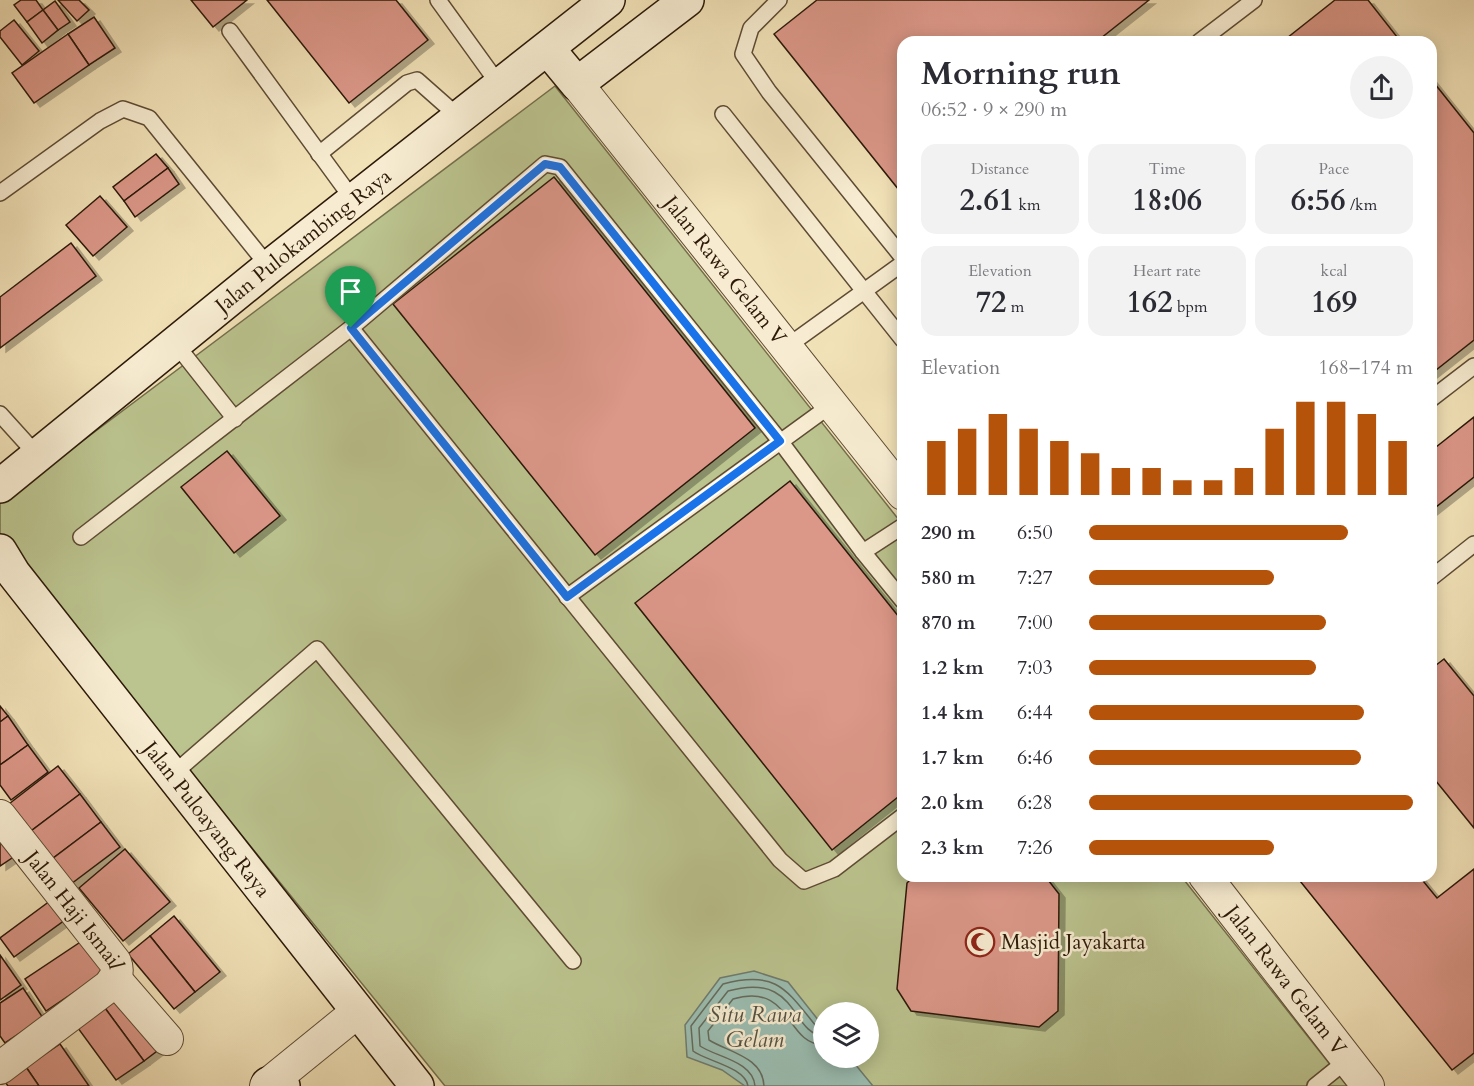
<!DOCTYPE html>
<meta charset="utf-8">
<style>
:root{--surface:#fff;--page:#f2f2f3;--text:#2b2b33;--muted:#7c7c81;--accent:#b45309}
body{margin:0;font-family:Cardo,serif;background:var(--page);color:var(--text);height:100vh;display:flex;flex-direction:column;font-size:22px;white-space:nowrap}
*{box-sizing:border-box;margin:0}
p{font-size:20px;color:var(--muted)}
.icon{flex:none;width:33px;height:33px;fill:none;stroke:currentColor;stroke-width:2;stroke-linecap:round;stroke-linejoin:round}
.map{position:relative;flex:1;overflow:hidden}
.sheet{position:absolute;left:897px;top:36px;width:540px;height:846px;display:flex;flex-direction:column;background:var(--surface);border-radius:18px;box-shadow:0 3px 15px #0003}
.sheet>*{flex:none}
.tools{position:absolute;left:813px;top:1002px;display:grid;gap:12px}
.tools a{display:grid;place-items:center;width:66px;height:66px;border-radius:50%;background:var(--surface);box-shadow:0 3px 15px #0003;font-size:30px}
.pin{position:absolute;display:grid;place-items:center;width:51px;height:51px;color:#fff;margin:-62px -26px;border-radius:50% 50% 50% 0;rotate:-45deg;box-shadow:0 0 6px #0007}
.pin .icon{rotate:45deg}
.round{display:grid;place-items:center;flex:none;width:63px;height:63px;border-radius:32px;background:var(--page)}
.headline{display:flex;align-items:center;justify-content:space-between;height:102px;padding:0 24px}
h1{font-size:33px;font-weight:600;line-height:45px}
.stats{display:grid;grid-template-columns:repeat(3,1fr);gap:9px;height:102px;padding:6px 24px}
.stats div{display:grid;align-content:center;border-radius:15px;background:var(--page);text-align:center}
.stats b{font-size:30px;font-weight:600}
.stats small{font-size:16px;font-weight:400}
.stats p{font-size:16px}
.chart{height:168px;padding:12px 24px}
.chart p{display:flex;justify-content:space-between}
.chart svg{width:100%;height:108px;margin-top:6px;stroke:var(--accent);stroke-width:6}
ul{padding:0 24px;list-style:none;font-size:20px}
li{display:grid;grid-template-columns:96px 72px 1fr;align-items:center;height:45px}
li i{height:15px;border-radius:8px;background:var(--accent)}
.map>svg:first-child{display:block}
</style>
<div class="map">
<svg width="1474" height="1086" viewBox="0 0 1474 1086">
<defs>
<filter id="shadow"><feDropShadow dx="6" dy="4" stdDeviation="0" flood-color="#0004"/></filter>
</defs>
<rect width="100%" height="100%" fill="#f2e2b8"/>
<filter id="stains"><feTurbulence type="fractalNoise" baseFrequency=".00333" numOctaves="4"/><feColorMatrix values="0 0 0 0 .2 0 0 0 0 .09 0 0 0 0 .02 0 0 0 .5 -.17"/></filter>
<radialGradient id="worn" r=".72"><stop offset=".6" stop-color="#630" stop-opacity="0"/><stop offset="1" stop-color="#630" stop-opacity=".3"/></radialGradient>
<path fill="#bbc38e" stroke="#746e4b" stroke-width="1.5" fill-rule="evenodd" d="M555,86L903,525V876H1181L1347,1086H445L0,537V503ZM824,1012H868V1058H824Z"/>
<polygon fill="#9bbdb1" stroke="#6f7b6d" stroke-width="1.5" points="754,971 788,982 823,1026 824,1058 850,1058 873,1086 745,1086 722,1070 687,1057 685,1025 720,978"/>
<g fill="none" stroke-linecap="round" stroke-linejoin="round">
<g stroke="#646b5c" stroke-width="1.5">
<path d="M748,1086C745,1067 706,1061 693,1051L691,1026L723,984C776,970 786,989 816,1026L824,1029"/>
<path d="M755,1086C753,1061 716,1057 700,1046L699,1028L728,991C799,971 790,1034 824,1036"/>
<path d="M764,1086C763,1057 728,1052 709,1040L708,1031L733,999C793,982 784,1044 824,1045"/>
</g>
</g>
<g fill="#db9788" stroke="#2c1908" stroke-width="1.5" filter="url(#shadow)">
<polygon points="21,0 36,0 43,10 27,22 14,5"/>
<polygon points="58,0 79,0 89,10 77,21"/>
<polygon points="191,0 247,0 213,27"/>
<polygon points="267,0 396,0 428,40 349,103"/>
<polygon points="817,0 1149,0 1096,42 903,42 903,195 774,34"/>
<polygon points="1335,0 1368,0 1401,42 1282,42"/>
<polygon points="55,1 70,22 58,30 43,10"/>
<polygon points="43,10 58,30 42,43 27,22"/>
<polygon points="94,17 115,48 89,65 68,34"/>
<polygon points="14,20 39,51 22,65 0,37 0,31"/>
<polygon points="68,34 89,65 34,103 12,73"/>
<polygon points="1431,79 1474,133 1474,340 1431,374"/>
<polygon points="156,154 168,168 124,201 113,187"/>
<polygon points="168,168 179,184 135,217 124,201"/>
<polygon points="554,177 755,428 595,555 393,304"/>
<polygon points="100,196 127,227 93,256 66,225"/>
<polygon points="71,243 96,276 0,348 0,297"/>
<polygon points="1474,417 1474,477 1431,511 1431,451"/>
<polygon points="227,451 280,516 234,553 181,487"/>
<polygon points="790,481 903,622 903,793 832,850 635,603"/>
<polygon points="1444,659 1474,696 1474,828 1431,775 1431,669"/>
<polygon points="0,706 8,716 0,722"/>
<polygon points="8,716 28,745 0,765 0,722"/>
<polygon points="28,745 48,772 11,800 0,785 0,765"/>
<polygon points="58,766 80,794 27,834 5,807"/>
<polygon points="80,794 101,822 48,862 27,834"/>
<polygon points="101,822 120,847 67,887 48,862"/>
<polygon points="0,841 15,856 0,866"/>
<polygon points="125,849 170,902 123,941 79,888"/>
<polygon points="1474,869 1474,1053 1452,1070 1296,876 1419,876 1437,898"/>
<polygon points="914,876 1045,876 1059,894 1058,1011 1039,1027 911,1011 897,989 907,883"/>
<polygon points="54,898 69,917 14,957 0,938"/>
<polygon points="174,916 220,972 195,992 150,936"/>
<polygon points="150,936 195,992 174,1009 128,954"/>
<polygon points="85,939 107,970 46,1011 25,979"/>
<polygon points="0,955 21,985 0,1000"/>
<polygon points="23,988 43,1018 5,1043 0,1036 0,1003"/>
<polygon points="120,992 161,1048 144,1061 102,1004"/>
<polygon points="102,1004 144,1061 116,1080 75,1024"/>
<polygon points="60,1044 89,1086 39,1086 26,1067"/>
<polygon points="26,1067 39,1086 8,1086 5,1082"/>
</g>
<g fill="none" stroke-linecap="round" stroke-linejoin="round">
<g stroke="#5e4b34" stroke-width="18">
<g id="lane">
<polyline points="438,0 500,86"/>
<polyline points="779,0 751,28 743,54 769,92 903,258"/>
<polyline points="230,31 354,201"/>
<polyline points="1199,42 1254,0"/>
<polyline points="723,114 903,340"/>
<polyline points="319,154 407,83 417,80 460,118"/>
<polyline points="0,193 100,121 123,109 149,118 269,267"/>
<polyline points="351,328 780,860 804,881 834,869 903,816"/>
<polyline points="175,343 235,419"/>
<polyline points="785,348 903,263"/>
<polyline points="1431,399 1474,366"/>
<polyline points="0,414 37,455"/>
<polyline points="81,537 351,328 545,164 560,167 780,441 863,552 903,601"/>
<polyline points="863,552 903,526"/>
<polyline points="1431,578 1474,544"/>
<polyline points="567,597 831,405"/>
<polyline points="172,775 317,649 573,961"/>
<polyline points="1315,1086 1346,1061"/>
</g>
</g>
<g stroke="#5e4b34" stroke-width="34">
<g id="street">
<path id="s1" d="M577,84L903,494"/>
<path id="s2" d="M0,816L115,962C119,972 116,977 109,986L0,1068"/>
<path id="s3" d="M1205,876L1368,1086"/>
<polyline points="115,979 167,1039"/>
<polyline points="266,1086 357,1012"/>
</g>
</g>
<g stroke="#2c1908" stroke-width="36">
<g id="secondary">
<polyline points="548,49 577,84 687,0"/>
<path id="s4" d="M0,486L269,267L608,0"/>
<path id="s5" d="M0,551L14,574L417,1086"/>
<polyline points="268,1084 283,1086"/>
</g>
</g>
<use href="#lane" stroke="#f7ecd1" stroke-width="15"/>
<use href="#street" stroke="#f7ecd1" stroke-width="32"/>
<use href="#secondary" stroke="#f7ecd1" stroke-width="33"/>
</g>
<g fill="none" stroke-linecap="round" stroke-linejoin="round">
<g stroke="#fff" stroke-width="12">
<polygon id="route" points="545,164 560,167 780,441 567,597 351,328"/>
</g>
<use href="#route" stroke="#1a73e8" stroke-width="8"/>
</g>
<defs>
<g id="mosque-ring" transform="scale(1.5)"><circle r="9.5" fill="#f7ecd1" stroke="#8f2418" stroke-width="1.5"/><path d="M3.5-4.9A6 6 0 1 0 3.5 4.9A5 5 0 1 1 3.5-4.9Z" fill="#8f2418"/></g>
</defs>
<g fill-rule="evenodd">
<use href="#mosque-ring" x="980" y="942"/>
</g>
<g text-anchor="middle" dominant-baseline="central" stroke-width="5" stroke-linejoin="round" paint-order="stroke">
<g font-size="21" fill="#2c1908" stroke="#f7ecd1">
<text stroke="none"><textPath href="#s4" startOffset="390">Jalan Pulokambing Raya</textPath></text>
<text stroke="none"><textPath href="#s1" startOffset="238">Jalan Rawa Gelam V</textPath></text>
<text stroke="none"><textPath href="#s5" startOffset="339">Jalan Puloayang Raya</textPath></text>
<text stroke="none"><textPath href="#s2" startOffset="120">Jalan Haji Ismail</textPath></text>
<text stroke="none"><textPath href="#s3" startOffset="132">Jalan Rawa Gelam V</textPath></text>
</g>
<g font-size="21" fill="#2c1908" stroke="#f7ecd1" text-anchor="start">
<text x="1001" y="942">Masjid Jayakarta</text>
</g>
<g font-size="22" font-style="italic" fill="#535243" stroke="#f7ecd1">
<text x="755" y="1015">Situ Rawa<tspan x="755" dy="25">Gelam</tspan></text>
</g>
</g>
<rect width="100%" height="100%" filter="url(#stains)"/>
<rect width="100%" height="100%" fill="url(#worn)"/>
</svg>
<div class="tools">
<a><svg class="icon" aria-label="layers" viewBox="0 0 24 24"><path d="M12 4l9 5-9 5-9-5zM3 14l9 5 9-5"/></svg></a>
</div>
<div class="pin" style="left:351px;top:328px;background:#1e9e55"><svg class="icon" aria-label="arrive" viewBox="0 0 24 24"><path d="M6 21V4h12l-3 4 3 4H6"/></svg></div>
<section class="sheet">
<div class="headline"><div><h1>Morning run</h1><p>06:52 · 9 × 290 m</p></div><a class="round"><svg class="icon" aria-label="share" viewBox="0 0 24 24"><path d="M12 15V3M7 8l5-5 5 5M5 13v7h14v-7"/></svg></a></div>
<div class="stats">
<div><p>Distance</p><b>2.61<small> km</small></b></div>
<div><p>Time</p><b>18:06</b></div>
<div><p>Pace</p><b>6:56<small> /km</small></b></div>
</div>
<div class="stats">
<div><p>Elevation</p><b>72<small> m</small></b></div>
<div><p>Heart rate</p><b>162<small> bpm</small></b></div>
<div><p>kcal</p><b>169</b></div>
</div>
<div class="chart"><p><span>Elevation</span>168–174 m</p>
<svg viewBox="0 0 160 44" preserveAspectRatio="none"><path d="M5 44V22M15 44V17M25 44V11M35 44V17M45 44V22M55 44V27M65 44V33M75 44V33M85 44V38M95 44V38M105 44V33M115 44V17M125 44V6M135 44V6M145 44V11M155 44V22"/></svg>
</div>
<ul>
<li><b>290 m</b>6:50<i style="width:80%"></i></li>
<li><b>580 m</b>7:27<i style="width:57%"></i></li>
<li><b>870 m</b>7:00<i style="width:73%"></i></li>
<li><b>1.2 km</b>7:03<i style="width:70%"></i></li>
<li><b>1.4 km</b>6:44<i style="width:85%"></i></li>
<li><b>1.7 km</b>6:46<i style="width:84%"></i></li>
<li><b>2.0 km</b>6:28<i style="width:100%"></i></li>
<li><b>2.3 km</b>7:26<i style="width:57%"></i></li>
</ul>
</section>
</div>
